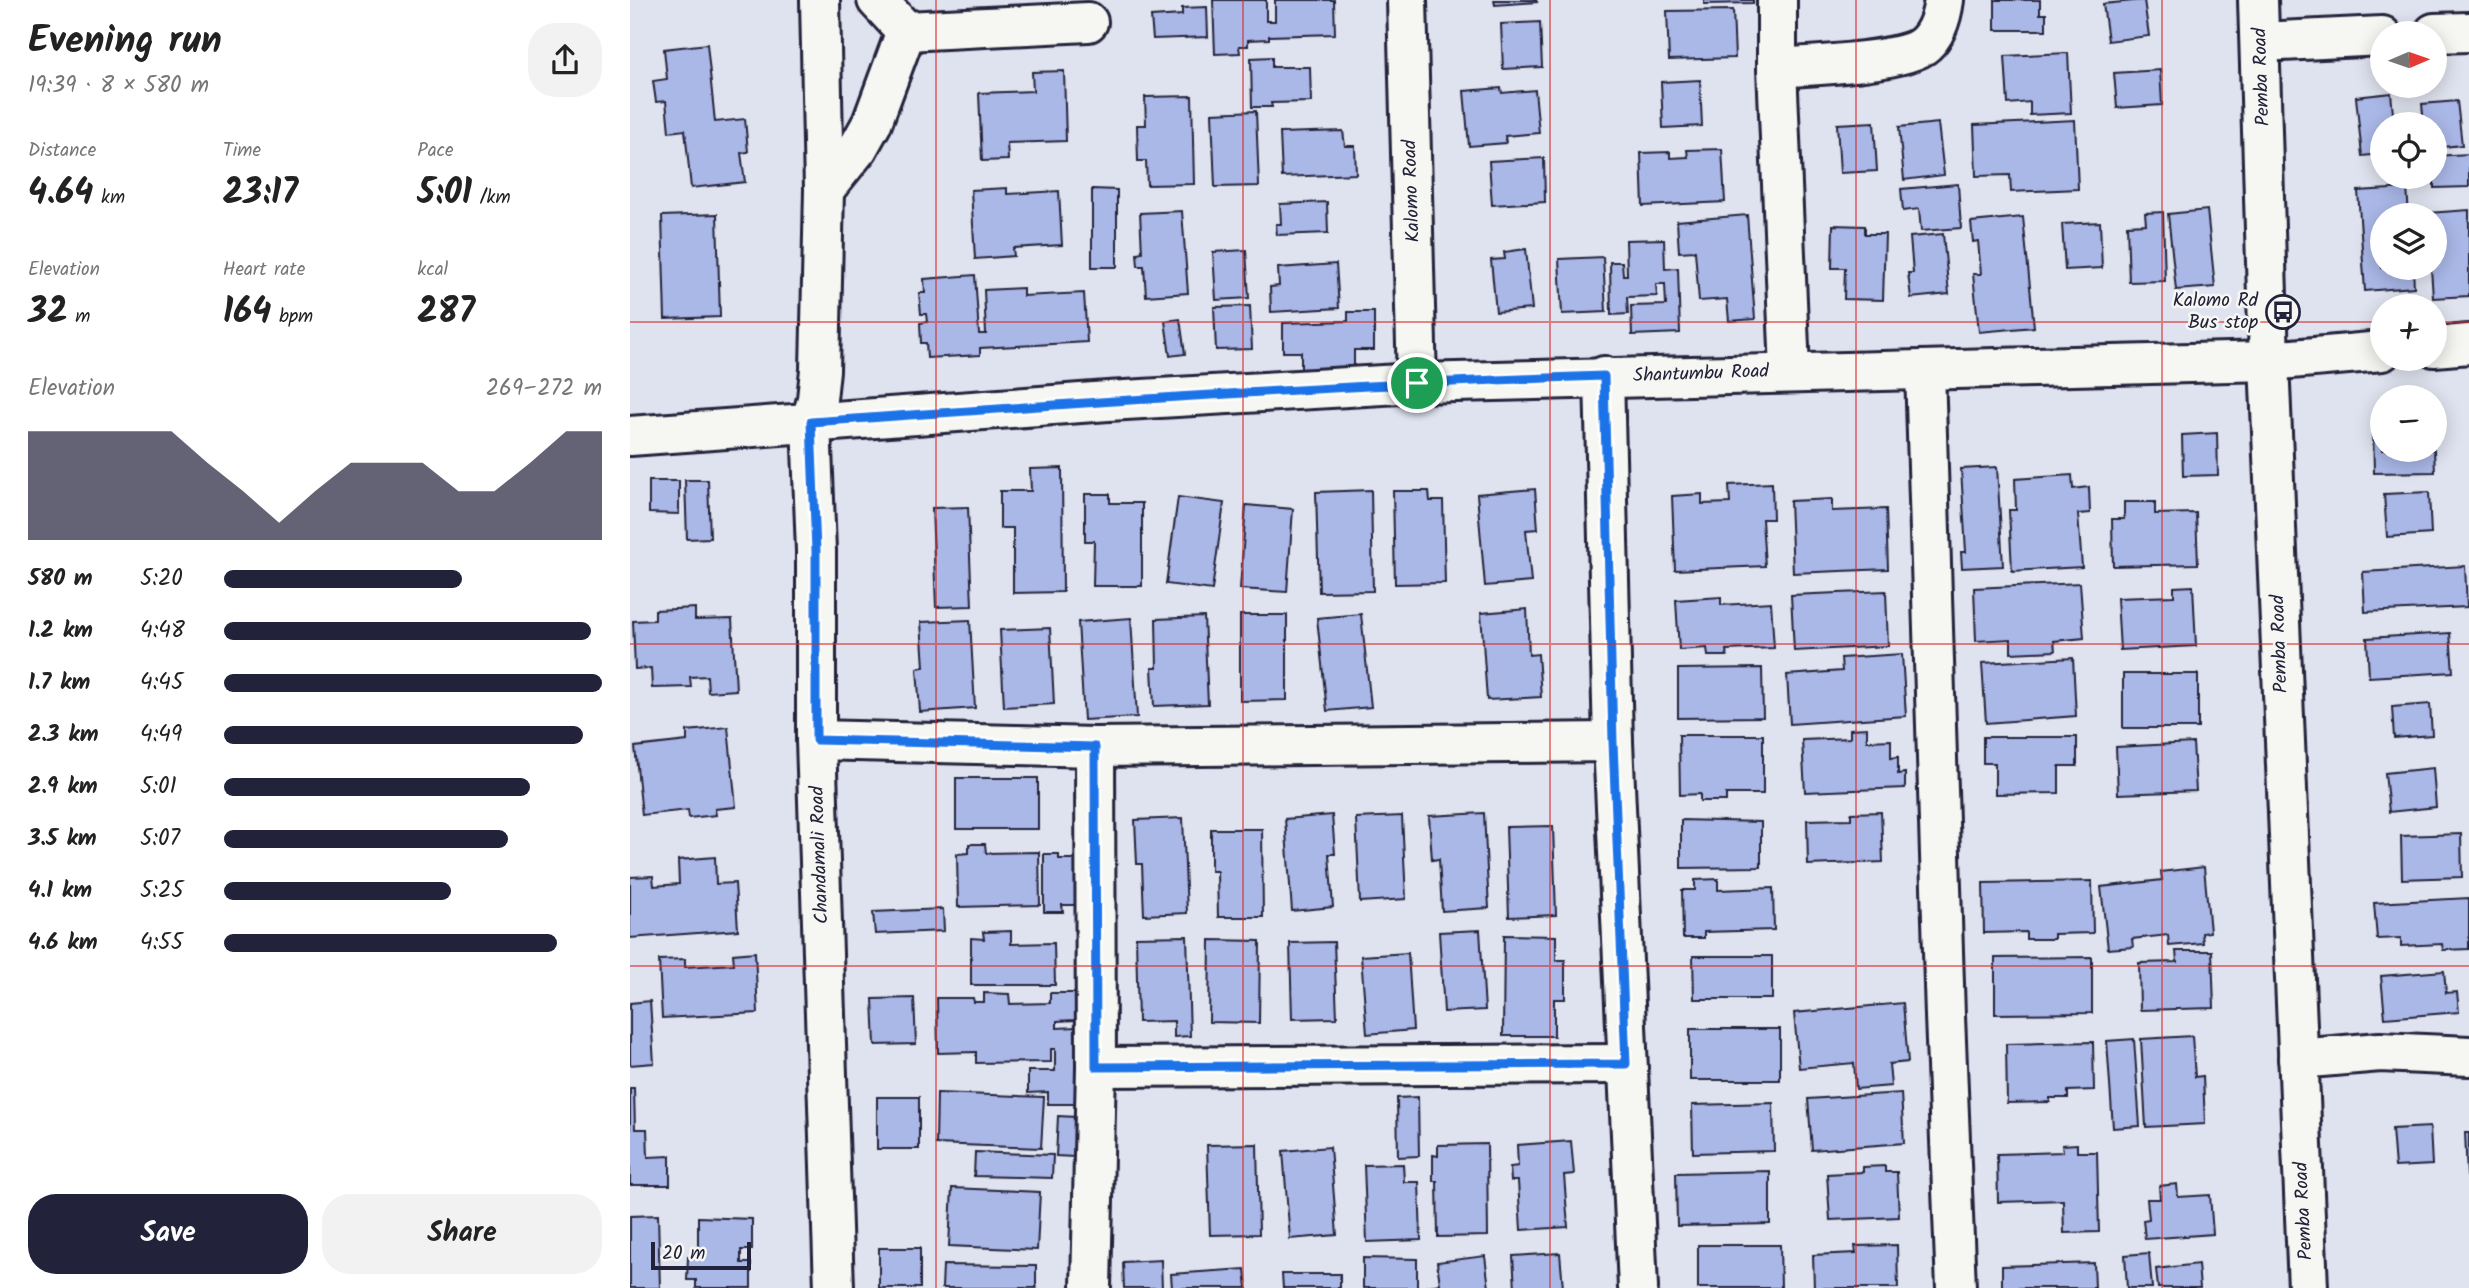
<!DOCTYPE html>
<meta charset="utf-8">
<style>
:root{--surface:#fff;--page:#f2f2f2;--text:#222;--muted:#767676;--accent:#22223b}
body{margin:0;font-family:Kalam,sans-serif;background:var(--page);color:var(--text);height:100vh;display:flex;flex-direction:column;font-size:26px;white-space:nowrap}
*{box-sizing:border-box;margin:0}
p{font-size:23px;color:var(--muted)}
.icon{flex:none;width:38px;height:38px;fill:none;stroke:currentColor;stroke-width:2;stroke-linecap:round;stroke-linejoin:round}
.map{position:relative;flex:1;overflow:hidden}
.panel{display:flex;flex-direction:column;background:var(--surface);width:630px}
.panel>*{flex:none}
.needle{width:46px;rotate:88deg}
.buttons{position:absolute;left:1740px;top:21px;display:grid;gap:14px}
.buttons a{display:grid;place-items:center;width:77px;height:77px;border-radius:50%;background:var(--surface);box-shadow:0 4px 18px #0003;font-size:35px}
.scale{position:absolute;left:21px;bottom:18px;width:100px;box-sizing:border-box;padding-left:7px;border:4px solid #22223b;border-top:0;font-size:19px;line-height:24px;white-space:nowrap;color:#22223b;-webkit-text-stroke:5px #f6f6f2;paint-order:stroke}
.pin{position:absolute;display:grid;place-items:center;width:60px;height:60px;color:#fff;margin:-30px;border:4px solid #fff;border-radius:50%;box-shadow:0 2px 7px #0007}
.round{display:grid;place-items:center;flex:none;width:74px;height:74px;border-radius:28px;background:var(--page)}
.head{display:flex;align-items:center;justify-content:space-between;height:119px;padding:0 28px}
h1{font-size:38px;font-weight:700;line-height:52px}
.figures{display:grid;grid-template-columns:repeat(3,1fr);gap:10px;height:119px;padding:7px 28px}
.figures div{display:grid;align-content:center}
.figures b{font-size:35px;font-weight:700}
.figures small{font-size:19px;font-weight:400}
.figures p{font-size:19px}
.chart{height:196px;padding:14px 28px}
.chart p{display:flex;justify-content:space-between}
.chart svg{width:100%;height:126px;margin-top:7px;fill:var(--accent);opacity:.7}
.action{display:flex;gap:14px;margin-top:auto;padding:14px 28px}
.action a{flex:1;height:80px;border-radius:28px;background:var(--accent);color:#fff;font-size:28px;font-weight:700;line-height:80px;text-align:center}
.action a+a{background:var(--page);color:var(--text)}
ul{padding:0 28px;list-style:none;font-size:23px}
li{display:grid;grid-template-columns:112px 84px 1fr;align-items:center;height:52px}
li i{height:18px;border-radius:9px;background:var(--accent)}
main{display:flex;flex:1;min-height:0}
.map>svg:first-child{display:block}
</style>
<main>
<section class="panel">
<div class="head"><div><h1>Evening run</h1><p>19:39 · 8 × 580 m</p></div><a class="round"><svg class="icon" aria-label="share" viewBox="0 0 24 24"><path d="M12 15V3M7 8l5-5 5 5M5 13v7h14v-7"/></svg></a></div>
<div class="figures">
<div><p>Distance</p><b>4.64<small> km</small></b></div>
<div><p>Time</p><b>23:17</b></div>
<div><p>Pace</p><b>5:01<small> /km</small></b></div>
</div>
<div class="figures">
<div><p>Elevation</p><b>32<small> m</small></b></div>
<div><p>Heart rate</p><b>164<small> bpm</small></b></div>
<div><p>kcal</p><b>287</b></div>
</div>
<div class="chart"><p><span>Elevation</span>269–272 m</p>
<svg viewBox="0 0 160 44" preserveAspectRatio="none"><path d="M0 44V6L10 6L20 6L30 6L40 6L50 17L60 27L70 38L80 27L90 17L100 17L110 17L120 27L130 27L140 17L150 6L160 6V44z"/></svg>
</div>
<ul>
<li><b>580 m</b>5:20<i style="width:63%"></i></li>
<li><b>1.2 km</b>4:48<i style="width:97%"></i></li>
<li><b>1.7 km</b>4:45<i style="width:100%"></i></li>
<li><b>2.3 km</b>4:49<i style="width:95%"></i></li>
<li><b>2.9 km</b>5:01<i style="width:81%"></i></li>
<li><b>3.5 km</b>5:07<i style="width:75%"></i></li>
<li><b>4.1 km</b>5:25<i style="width:60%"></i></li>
<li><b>4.6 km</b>4:55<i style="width:88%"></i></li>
</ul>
<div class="action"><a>Save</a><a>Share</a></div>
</section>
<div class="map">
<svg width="1839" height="1288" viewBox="0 0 1839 1288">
<rect width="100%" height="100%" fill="#dfe3ef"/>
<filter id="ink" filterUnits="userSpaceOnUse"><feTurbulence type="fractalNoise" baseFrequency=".0143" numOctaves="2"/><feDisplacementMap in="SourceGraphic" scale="14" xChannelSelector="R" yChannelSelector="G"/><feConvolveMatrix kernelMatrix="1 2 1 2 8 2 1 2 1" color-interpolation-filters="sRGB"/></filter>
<g filter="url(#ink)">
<g fill="#aab8e8" stroke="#22223b" stroke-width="2">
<polygon points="583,0 636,0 636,21 645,21 645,0 704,0 705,34 639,36 639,39 618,40 618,46 609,46 610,53 585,54"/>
<polygon points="864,0 906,0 907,2 865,5"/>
<polygon points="1074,0 1123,0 1123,3 1074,4"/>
<polygon points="1365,0 1410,0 1410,14 1416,14 1416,30 1365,30"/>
<polygon points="1514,0 1519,36 1478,41 1473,4"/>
<polygon points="577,7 578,37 523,39 521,17 552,15 552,8"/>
<polygon points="1103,10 1105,58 1039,60 1037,11"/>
<polygon points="910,22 912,67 873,69 871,24"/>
<polygon points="77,44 85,122 115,119 118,152 111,153 115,182 61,188 55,130 39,132 36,101 26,102 23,81 37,79 34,49"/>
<polygon points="1438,53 1441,113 1400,115 1400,102 1378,104 1375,56"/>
<polygon points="642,57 642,67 680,67 681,102 641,103 642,107 622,107 621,58"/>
<polygon points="1530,70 1532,105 1487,108 1484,73"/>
<polygon points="434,71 436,141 377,143 378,160 352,161 349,93 403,91 402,72"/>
<polygon points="1070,80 1072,126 1033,128 1031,82"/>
<polygon points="871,88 872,93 905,90 909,133 875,136 876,143 839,146 834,91"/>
<polygon points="1761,93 1764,124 1752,124 1752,154 1732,156 1726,97"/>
<polygon points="562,96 564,184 517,185 516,161 508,161 507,125 516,125 515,97"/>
<polygon points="1827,101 1832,145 1804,148 1804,124 1794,124 1792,104"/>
<polygon points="626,111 629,186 585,187 582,113"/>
<polygon points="1445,120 1448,189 1381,192 1380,175 1346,176 1344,125"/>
<polygon points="1244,122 1247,171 1210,173 1207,124"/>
<polygon points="1308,123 1314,175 1274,180 1269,127"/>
<polygon points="713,131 715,146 725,146 726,174 652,177 650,133"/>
<polygon points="1092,149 1095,202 1013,206 1011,153 1040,152 1040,158 1058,157 1057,150"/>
<polygon points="1839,154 1839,187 1804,188 1804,156"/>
<polygon points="914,158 915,202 862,205 859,161"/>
<polygon points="1328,184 1331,228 1291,231 1289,209 1273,211 1271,189"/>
<polygon points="377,188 377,194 429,191 432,245 383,248 384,256 345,259 341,190"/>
<polygon points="1777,188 1779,215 1752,215 1752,268 1783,268 1784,287 1735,291 1728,191"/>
<polygon points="462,189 487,190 487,267 462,267"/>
<polygon points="697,202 698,233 647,235 646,224 651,224 650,204"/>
<polygon points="1577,210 1585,287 1546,290 1538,214"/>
<polygon points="1839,210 1839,296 1803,298 1801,268 1804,268 1804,215 1798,215 1798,213"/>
<polygon points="552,211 558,293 516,296 514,266 508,266 507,253 512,252 510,213"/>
<polygon points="1533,212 1535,281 1499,282 1497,225 1516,224 1515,213"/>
<polygon points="87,214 90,317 35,319 32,216"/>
<polygon points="1117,215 1125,319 1099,321 1097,299 1069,301 1065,251 1049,252 1047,221"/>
<polygon points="1393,217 1404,327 1349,332 1343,274 1351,274 1348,241 1343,242 1341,222"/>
<polygon points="1470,222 1472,268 1435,270 1432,224"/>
<polygon points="1203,225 1235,226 1235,234 1255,234 1253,300 1214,299 1215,268 1202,268"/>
<polygon points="1313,234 1319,294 1281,298 1278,273 1283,273 1280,237"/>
<polygon points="1034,239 1035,269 1048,268 1050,333 1002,335 1001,306 1036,305 1035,284 1026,284 1027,296 997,297 998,314 981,315 980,262 992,262 993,275 997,275 996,240"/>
<polygon points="896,249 902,309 866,312 861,260 875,259 874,252"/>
<polygon points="616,250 619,298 586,300 583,252"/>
<polygon points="973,257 976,312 932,314 929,259"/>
<polygon points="706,264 709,308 641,312 640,287 649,286 648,268"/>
<polygon points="345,275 349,334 356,334 354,290 393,288 393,296 454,293 457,342 350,348 350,355 297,358 296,343 291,343 290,323 297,322 296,314 291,314 289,293 295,293 294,279"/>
<polygon points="620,306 622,349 586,350 584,307"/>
<polygon points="718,312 744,312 744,350 724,350 724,369 671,370 671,352 653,352 653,323 718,321"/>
<polygon points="550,319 555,354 540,356 535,321"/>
<polygon points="1743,425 1752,425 1752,450 1804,450 1805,472 1744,473"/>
<polygon points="1587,433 1588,475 1553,476 1552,435"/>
<polygon points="1367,467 1373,566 1332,568 1331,552 1336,552 1331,469"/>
<polygon points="432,468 433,592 383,593 383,528 370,528 370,491 401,491 400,469"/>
<polygon points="1442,475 1443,489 1459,487 1460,513 1448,514 1452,567 1382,571 1379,510 1386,510 1385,479"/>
<polygon points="55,480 78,480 80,538 57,539"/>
<polygon points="19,481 49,481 49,514 19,513"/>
<polygon points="1142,483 1143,519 1132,519 1135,566 1045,570 1042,496 1072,494 1072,504 1100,503 1099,485"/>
<polygon points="905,489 908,529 896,530 901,582 855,586 847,494"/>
<polygon points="741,490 743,591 689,592 686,492"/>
<polygon points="763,491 799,491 800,501 813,501 815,583 765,584"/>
<polygon points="1799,492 1801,534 1757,537 1754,494"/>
<polygon points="455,494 480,494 480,503 512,503 512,586 463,586 464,541 455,541"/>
<polygon points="548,497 594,503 582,590 536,584"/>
<polygon points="1202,499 1202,511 1256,509 1258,569 1163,573 1160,501"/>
<polygon points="1494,502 1525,502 1525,514 1566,513 1568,564 1483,566 1482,519 1494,519"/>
<polygon points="616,505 663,509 657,592 610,589"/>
<polygon points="338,507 342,606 306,607 302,508"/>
<polygon points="1835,566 1837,607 1735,612 1733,572"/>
<polygon points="1450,583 1454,638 1424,641 1425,651 1381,653 1381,639 1346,641 1344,588"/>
<polygon points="1563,586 1566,646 1490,650 1487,598 1544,596 1544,587"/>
<polygon points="1256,591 1258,646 1164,651 1161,595"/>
<polygon points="1091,597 1091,605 1141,602 1144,648 1096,650 1097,656 1078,656 1077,648 1049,650 1046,600"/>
<polygon points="65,608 65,620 102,619 106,690 78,692 77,676 60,677 61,687 22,688 21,668 5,669 3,621 25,620 25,610"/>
<polygon points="897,609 899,655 908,654 911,697 857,700 851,613"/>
<polygon points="731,614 741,707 697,711 687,618"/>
<polygon points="610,615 657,615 657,700 610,701"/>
<polygon points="574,617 578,704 524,706 522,668 527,668 526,619"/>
<polygon points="501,618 507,717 454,720 448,622"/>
<polygon points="340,620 345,708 290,712 287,668 294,667 291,622"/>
<polygon points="420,628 424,704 374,707 370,630"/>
<polygon points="1820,633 1823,672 1739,677 1737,638"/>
<polygon points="1272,654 1276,716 1160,724 1157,675 1212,671 1211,658"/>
<polygon points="1443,658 1446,716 1356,723 1352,663"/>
<polygon points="1132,668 1133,717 1048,718 1048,669"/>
<rect x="1493" y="674" width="75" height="54"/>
<polygon points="1800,704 1802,735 1764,738 1762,707"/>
<polygon points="98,727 106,807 85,809 86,815 59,818 58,810 12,815 5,747 57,741 57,731"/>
<polygon points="1237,728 1237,741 1261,740 1261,758 1268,757 1268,774 1275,773 1275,788 1175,792 1172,740 1220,738 1220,729"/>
<polygon points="1049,735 1133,735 1133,794 1096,794 1096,801 1070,801 1070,794 1050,795"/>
<polygon points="1353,737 1447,737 1447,766 1429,766 1429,793 1365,794 1365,763 1353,763"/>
<polygon points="1563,743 1566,791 1488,794 1486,747"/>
<polygon points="1803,768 1806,807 1759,812 1755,773"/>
<rect x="326" y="778" width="82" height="51"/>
<polygon points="1251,812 1253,862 1178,865 1177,820 1221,819 1221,813"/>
<polygon points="854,813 859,908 812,911 809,859 802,860 799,816"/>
<polygon points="702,815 705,854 699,854 703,907 662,911 655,819"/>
<polygon points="772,816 776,899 730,902 726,818"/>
<polygon points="553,818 557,913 514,915 512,864 507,864 505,820"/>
<polygon points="1051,820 1131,822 1131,867 1051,868"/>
<polygon points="923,826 926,915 879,917 876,827"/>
<polygon points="581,829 632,829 633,917 588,917 587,871 581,871"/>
<polygon points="1831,834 1832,877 1772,879 1771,836"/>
<polygon points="339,844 355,844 356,853 409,852 410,905 328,907 327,854 339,853"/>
<polygon points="414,854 429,854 429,859 447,859 448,905 432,905 433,912 414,912"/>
<polygon points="85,857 86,884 105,883 108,930 0,938 0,877 23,876 24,886 49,884 48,860"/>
<polygon points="1574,867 1580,932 1572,933 1573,943 1539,946 1538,935 1502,939 1503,947 1478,949 1471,887 1532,880 1531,872"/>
<polygon points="1088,879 1088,890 1143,888 1144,930 1074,932 1074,938 1053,938 1052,890 1065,890 1065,880"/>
<polygon points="1462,881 1463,933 1424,934 1424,939 1396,939 1396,932 1354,933 1353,883"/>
<polygon points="1839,898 1839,949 1813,950 1812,944 1771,946 1771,938 1747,939 1744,903"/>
<polygon points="313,909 314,931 245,934 243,912"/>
<polygon points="850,930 855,1010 814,1012 809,932"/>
<polygon points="381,931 381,944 424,943 425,985 341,985 341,938 354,939 353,932"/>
<polygon points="874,935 926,936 926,960 935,960 935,999 924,999 924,1036 873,1036"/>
<polygon points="557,936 560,1036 544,1037 544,1021 508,1022 506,937"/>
<polygon points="580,940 630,941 629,1023 579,1022"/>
<polygon points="704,942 707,1018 662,1019 660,943"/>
<polygon points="1546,951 1582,951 1584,1008 1510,1010 1509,963 1547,962"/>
<polygon points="125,952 128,1013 32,1018 29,960 55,959 55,967 104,964 103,954"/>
<polygon points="778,953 783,1030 737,1034 731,956"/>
<polygon points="1063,956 1142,956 1142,999 1064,999"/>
<polygon points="1462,957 1462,1013 1365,1014 1365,958"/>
<polygon points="1814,971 1816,993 1827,992 1829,1012 1755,1018 1751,976"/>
<polygon points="354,993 379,994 380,1004 420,1003 420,993 445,993 445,1020 427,1021 427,1028 446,1027 447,1104 418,1104 418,1092 398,1093 398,1071 425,1071 425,1049 421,1049 421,1062 346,1063 346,1052 308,1053 307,998 343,998 344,1002 354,1002"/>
<polygon points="284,998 286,1044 245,1045 243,999"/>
<polygon points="20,1001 24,1063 0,1065 0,1003"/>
<polygon points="1273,1003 1278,1062 1259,1064 1261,1086 1226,1089 1224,1063 1169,1068 1164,1013"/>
<rect x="1060" y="1029" width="90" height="51"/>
<polygon points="1562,1036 1565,1077 1573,1076 1575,1124 1516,1127 1511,1039"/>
<polygon points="1504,1039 1510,1126 1483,1128 1477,1041"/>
<polygon points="1463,1042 1464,1090 1438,1091 1438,1098 1420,1098 1420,1102 1377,1103 1376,1044"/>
<polygon points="0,1088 4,1088 5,1129 17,1129 18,1157 40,1156 40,1185 0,1185"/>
<polygon points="307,1093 414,1097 411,1148 306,1144"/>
<polygon points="1271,1093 1274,1143 1182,1150 1178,1099"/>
<rect x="247" y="1097" width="42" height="52"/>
<polygon points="788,1097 789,1156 768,1157 767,1098"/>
<polygon points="1143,1103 1144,1151 1063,1153 1062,1105"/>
<polygon points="428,1116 446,1117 444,1157 426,1156"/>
<polygon points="1800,1127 1802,1165 1765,1167 1762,1129"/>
<polygon points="1835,1133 1839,1133 1839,1176 1837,1176"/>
<polygon points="941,1141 944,1174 934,1175 938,1227 891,1230 888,1181 881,1181 880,1167 888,1166 887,1145"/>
<polygon points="627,1144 629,1234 580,1235 577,1145"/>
<polygon points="857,1144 858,1236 808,1237 807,1181 803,1181 803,1155 808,1156 808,1145"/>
<polygon points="1447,1144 1447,1152 1467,1152 1469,1232 1434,1233 1433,1200 1368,1202 1367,1154 1433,1152 1432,1145"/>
<polygon points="700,1147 707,1235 660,1239 653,1151"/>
<polygon points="345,1152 423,1155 422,1178 344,1176"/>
<polygon points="773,1164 774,1182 789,1182 791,1240 737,1242 734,1165"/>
<polygon points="1255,1166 1255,1172 1267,1172 1269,1217 1200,1220 1197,1174 1233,1172 1233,1167"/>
<polygon points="1140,1171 1140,1224 1047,1226 1046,1173"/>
<polygon points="1547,1184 1548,1197 1580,1195 1583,1234 1515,1239 1513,1220 1519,1219 1517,1199 1530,1199 1529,1186"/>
<polygon points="322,1188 410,1192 407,1250 319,1246"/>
<polygon points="28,1215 30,1288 0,1288 0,1216"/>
<polygon points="68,1217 122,1219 122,1250 111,1250 111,1263 121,1263 121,1288 66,1288 66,1280 57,1280 58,1257 68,1258"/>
<polygon points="1068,1245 1150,1245 1151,1288 1068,1288"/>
<polygon points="1267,1245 1268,1288 1184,1288 1183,1255 1226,1253 1225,1246"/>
<rect x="249" y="1248" width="41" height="40"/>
<polygon points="930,1253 933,1288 885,1288 883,1256"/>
<polygon points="1519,1253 1522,1288 1497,1288 1495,1255"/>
<polygon points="855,1256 859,1288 798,1288 798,1286 810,1284 807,1262"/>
<polygon points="733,1258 787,1259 787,1288 733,1288"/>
<polygon points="531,1260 532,1288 494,1288 493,1262"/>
<polygon points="1464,1263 1465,1288 1372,1288 1372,1266"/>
<polygon points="1568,1264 1570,1288 1528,1288 1526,1269"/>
<polygon points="313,1265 406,1266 406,1288 312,1288"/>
<polygon points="615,1269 617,1288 542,1288 541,1274"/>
<polygon points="652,1274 710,1274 710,1288 653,1288"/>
</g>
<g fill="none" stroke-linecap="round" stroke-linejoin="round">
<g stroke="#22223b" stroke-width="44">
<g id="minor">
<polyline points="190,0 194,190 190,370 187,399 181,422 186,551 186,740 204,1288"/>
<polyline points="247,0 276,31"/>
<polyline points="777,0 787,383"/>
<polyline points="1147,0 1147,68 1160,371"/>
<polyline points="1628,0 1639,361 1678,1288"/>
<polyline points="276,31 458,22"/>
<polyline points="1804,33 1839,32"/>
<polyline points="1630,42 1752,36"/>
<path d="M1147,68C1176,66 1277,62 1295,44C1307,33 1312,15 1314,0"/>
<polyline points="194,190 228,148 242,123 276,31"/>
<polyline points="1804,347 1839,344"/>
<polyline points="1295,370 1315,1016 1326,1288"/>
<polyline points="974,376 983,742 1008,1288"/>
<polyline points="0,436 478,401 787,383 1639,361 1752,351"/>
<polyline points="186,740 465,747 983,742"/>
<polyline points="1668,1059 1750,1052 1839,1056"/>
<polyline points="466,1067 996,1064"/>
<polyline points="461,1288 466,1067 465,747"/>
</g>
</g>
<use href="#minor" stroke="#f6f6f2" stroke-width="38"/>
</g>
</g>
<g fill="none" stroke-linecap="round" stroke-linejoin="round" filter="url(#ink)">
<g stroke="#fff" stroke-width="14">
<path id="route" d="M974,376L983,742L996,1064L466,1067L465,747L186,740V551L181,422C445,403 709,385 974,376Z"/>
</g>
<use href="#route" stroke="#1a73e8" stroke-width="9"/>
</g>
<path fill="none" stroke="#d62828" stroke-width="2" stroke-opacity="0.55" d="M306,0V1288M613,0V1288M920,0V1288M1226,0V1288M1532,0V1288M0,322H1752M1804,322H1839M0,644H1839M0,966H1839"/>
<defs>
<g id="bus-ring" transform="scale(1.75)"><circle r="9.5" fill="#f6f6f2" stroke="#22223b" stroke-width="1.5"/><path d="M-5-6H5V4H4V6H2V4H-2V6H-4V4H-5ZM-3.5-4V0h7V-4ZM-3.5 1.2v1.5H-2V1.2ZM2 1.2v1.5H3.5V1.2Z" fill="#22223b"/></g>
</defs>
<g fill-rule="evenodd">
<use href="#bus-ring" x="1653" y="312"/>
</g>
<g text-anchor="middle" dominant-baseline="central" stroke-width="5" stroke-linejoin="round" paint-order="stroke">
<g font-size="19" fill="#22223b" stroke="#f6f6f2">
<text transform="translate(1632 77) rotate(-92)">Pemba Road</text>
<text transform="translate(782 191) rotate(-92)">Kalomo Road</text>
<text transform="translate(1071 374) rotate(-2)">Shantumbu Road</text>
<text transform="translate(1650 644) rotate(-92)">Pemba Road</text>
<text transform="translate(190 855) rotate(-92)">Chandamali Road</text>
<text transform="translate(1674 1211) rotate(-93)">Pemba Road</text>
</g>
<g font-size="19" fill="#22223b" stroke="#f6f6f2" text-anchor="end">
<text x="1628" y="301">Kalomo Rd<tspan x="1628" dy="22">Bus stop</tspan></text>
</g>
</g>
</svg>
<div class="buttons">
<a><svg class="needle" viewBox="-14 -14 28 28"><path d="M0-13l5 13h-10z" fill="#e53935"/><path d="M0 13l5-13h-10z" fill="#767676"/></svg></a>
<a><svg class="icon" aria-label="locate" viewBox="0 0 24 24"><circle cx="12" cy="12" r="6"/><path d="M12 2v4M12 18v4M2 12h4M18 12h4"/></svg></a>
<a><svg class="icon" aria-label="layers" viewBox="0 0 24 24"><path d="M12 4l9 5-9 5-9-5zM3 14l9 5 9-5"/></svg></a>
<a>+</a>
<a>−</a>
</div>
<div class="scale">20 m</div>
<div class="pin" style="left:787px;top:383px;background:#1e9e55"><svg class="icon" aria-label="arrive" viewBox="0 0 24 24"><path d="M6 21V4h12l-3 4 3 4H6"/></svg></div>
</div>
</main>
